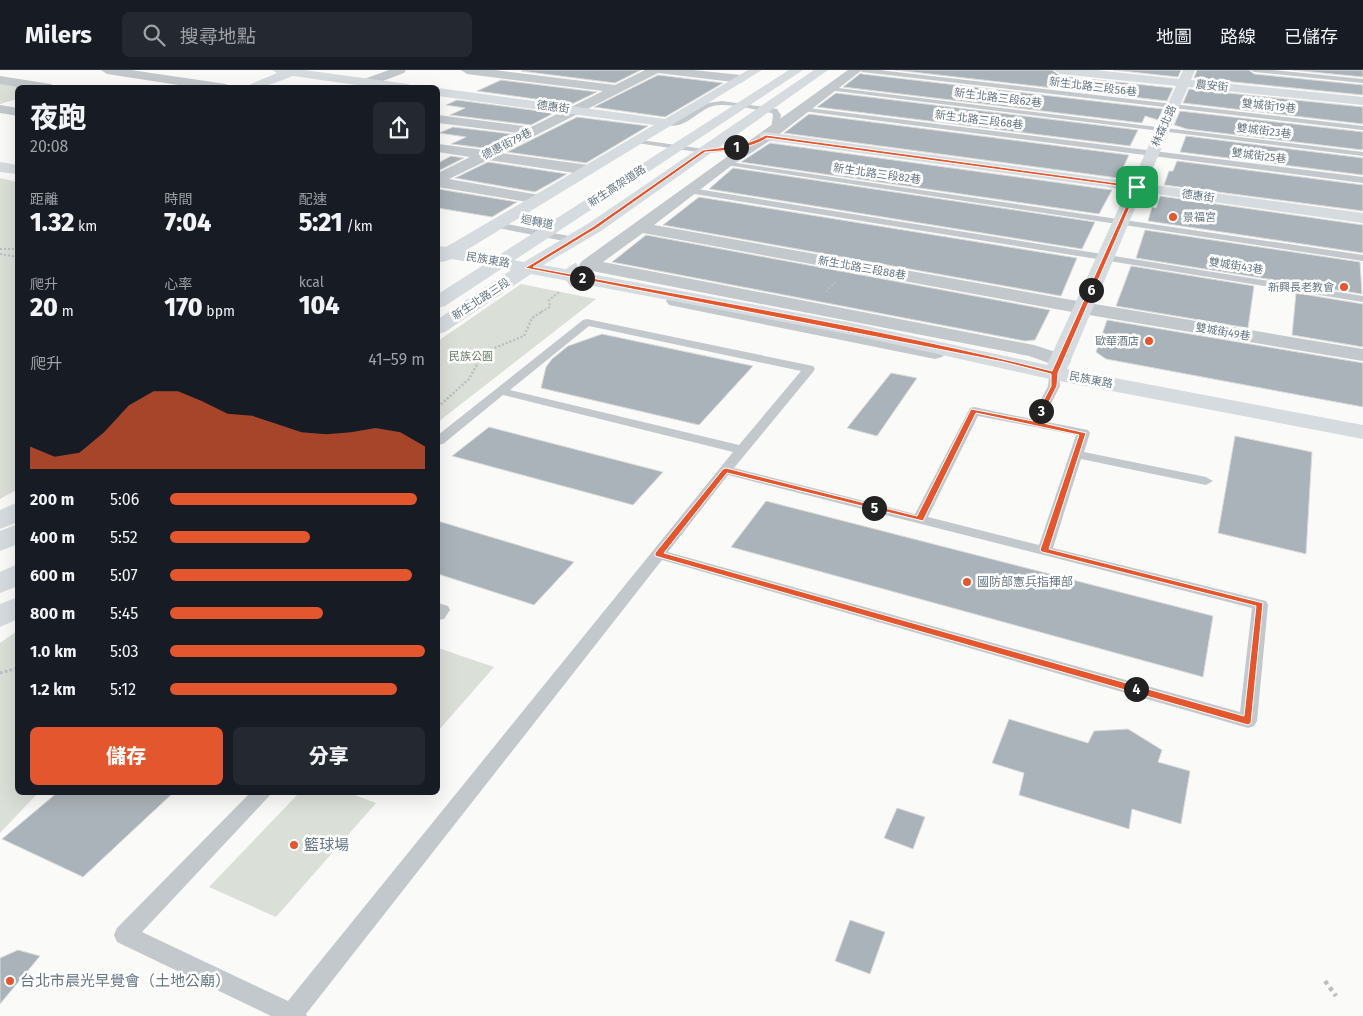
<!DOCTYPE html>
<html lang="zh-TW">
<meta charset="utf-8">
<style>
:root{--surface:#171b24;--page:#242831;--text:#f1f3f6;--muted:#9ea1a6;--line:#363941;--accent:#e4572e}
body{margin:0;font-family:"Fira Sans","Noto Sans TC",sans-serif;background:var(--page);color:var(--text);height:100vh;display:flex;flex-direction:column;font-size:19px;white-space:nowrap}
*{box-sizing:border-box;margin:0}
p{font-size:16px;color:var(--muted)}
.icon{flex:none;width:28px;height:28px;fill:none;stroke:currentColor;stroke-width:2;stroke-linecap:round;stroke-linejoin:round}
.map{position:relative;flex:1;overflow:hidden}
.drawer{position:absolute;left:15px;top:15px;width:425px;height:710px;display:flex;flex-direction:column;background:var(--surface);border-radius:8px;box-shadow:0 5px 20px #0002}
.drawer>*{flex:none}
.pin{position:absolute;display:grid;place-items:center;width:42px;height:42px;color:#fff;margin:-21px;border-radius:10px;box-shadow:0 2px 8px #0006}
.km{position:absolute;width:25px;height:25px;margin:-12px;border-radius:50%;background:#222;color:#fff;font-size:14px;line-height:25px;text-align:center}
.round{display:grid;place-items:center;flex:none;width:52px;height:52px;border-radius:8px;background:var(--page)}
.headline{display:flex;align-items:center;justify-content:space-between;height:85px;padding:0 15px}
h1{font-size:28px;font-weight:800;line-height:38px}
.metrics{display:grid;grid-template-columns:repeat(3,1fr);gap:8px;height:85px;padding:5px 15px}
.metrics div{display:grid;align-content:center}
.metrics b{font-size:25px;font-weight:800}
.metrics small{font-size:14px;font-weight:400}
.metrics p{font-size:14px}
.chart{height:140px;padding:10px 15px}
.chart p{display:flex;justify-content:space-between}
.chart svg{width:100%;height:90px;margin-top:5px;fill:var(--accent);opacity:.7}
.cta{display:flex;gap:10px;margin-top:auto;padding:10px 15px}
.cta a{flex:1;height:58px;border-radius:8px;background:var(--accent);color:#fff;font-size:20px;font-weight:800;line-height:58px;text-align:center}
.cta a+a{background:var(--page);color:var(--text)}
ul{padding:0 15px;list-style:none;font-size:16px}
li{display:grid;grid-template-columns:80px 60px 1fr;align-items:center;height:38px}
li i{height:12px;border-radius:6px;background:var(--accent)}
header{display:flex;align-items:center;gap:30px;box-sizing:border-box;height:70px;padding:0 25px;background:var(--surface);border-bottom:1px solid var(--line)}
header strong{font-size:24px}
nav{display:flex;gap:28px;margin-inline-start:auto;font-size:18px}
.search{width:350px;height:45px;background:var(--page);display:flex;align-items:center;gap:12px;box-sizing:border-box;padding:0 18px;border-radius:8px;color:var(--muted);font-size:19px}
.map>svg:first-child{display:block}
</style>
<header>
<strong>Milers</strong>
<div class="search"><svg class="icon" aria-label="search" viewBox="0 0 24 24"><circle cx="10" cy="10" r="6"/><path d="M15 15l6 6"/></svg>搜尋地點</div>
<nav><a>地圖</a><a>路線</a><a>已儲存</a></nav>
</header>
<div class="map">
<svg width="1363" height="946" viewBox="0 0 1363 946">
<rect width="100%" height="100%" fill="#fafaf8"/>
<g fill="#dadfd7">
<polygon points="0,13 40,17 18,18 17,29 0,34"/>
<polygon points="0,108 17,112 18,419 0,429"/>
<polygon points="521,214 596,229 438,352 438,271"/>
<polygon points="17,561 18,722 38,723 0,763 0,573"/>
<polygon points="438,578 494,597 438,661"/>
<polygon points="300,722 349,723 376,733 276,847 209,817"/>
</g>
<g fill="#aab3b9" stroke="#dcdcda">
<polygon points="524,0 641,0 615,13 521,1"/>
<polygon points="895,0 1052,0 1060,6 1173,18 1167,31"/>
<polygon points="1113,0 1181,0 1178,7"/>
<polygon points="1197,0 1249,0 1254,4 1363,15 1363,25 1194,8"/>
<polygon points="1292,0 1363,0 1363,7"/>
<polygon points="861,3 862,4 1163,39 1158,50 1145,46 1142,53 843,17"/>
<polygon points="658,5 723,13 665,47 594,37"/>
<polygon points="501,10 597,22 572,34 477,21"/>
<polygon points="1189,19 1363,37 1363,54 1183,33"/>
<polygon points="836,23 1138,60 1130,76 817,37"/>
<polygon points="457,30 554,43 531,55 450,45 465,38 446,35"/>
<polygon points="1180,41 1363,62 1363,80 1187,59 1174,55"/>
<polygon points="809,44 1129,85 1118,108 784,63"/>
<polygon points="577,47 648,56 586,93 507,82"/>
<polygon points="453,57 512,64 484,78 451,74 466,67 439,63"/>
<polygon points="1186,66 1363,88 1363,105 1180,82"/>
<polygon points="770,73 1112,120 1099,144 741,92"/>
<polygon points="451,86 464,88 438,101 438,93"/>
<polygon points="1177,91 1363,115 1363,141 1164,115 1169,101 1173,101"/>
<polygon points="488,92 567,104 535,122 455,108"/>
<polygon points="733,98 1095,152 1082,179 709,119"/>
<polygon points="438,119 517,132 492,147 438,138"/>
<polygon points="1160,126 1363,155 1363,183 1148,151 1152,137 1156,138"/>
<polygon points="699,127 1077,188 1061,226 663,155"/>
<polygon points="1145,160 1360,192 1362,224 1136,188"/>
<polygon points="646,165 1050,240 1035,270 1025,271 612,192"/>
<polygon points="1131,196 1254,216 1248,258 1116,236"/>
<polygon points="1296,223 1363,234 1363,277 1292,265"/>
<polygon points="1107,250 1363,293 1363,337 1106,289 1096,282"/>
<polygon points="602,264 753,296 699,355 541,318 546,297 552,289 568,276"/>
<polygon points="891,303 917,308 877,366 847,358"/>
<polygon points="489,357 663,402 633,435 452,386"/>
<polygon points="1235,366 1312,382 1306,484 1218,463"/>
<polygon points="766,431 1213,546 1203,607 731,477"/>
<polygon points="438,451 574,492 534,535 438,504"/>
<polygon points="1009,649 1088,673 1094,661 1128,659 1162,680 1158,692 1190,701 1181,754 1132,739 1129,759 1019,725 1024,703 992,693"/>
<polygon points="58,722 174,722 83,807 2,769"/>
<polygon points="897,738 925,747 913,779 884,768"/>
<polygon points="850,850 885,862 870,904 835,891"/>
<polygon points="18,880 40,886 0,934 0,888"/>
</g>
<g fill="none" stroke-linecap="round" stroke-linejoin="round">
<polyline stroke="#d5d9db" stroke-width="18" stroke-dasharray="18 9" stroke-linecap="butt" points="566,210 588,195"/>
<g stroke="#bbbfc2" stroke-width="2" stroke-dasharray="2 2" stroke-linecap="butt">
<polyline points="0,179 18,179"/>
<polyline points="0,184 18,187"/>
<polyline points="826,222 835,212"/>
<polyline points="541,242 550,237 549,230 559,222"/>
</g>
<polyline stroke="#bbbfc2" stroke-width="2.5" stroke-dasharray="2 2" stroke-linecap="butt" points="438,337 469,309 484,282 524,266 532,248 543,241"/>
<polyline stroke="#bbbfc2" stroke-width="3" stroke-dasharray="2.5 2.5" stroke-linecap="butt" points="0,603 18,598"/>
<polyline stroke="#bbbfc2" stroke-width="4.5" stroke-dasharray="4 4" stroke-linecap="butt" points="1325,911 1336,926"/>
<g fill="#c3c8cc" fill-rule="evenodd">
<polygon points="859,0 879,0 1363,56 1363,60 862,2"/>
<polygon points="1251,0 1273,0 1363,9 1363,13 1254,2"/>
<polygon points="830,17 1363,82 1363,86 828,20 827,19"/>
<path d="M722,31L777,39L781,45L779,60L775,62L771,60L773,45L772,43C756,40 729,32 713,36C699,39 681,64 664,53L681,49L708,33Z"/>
<polygon points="800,37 1363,107 1363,113 803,41 799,39"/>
<polygon points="634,69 704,79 720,78 759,70 763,72 720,82 704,83 637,73 634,73"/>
<polygon points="723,91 1363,185 1363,191 726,95 722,93"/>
<polygon points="691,118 1363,226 1363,232 688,123 687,121"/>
<polygon points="496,152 574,167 579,170 574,173 493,157 493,153"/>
<path d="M587,249L813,296L815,299L813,302L734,398L915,444L970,338L974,337L1031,349L1048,316L1050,300H1058L1060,316L1042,351L1088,360L1090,363L1084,382L1206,407L1213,411L1206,415L1081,389L1053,478L1266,531L1268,535L1257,651L1254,656L1248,658L662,490L306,944L307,946H271L117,872L114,865L117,858L251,722H273L142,862L288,931L733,382L503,325L443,374L438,375V365L583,250ZM589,256L801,301L739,375L510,320ZM978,346L1076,365L1039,475L928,447ZM728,405L1252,538L1240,642L668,482Z"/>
<polygon points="438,533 448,536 450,540 444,549 438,550"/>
</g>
<g fill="#c3c8cc" fill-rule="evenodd">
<polygon points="101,0 131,0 226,14 232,18 198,18 107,4"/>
<polygon points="389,0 406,0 404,3 372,15 364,15 362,12 364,9"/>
<polygon points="461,0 495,0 615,15 645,0 693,0 741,5 747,9 741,13 658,3 501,83 588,95 593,97 596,100 593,103 588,105 488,90 449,109 545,126 547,129 545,132 539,134 438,117 438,103 470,87 438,82 438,74 484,80 518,63 438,53 438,45 531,57 603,21 467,4"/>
<polygon points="848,0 862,0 777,66 731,96 654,155 1083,232 1363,279 1363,291 1083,244 643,163 603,192 1034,275 1068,286 1071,291 1068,296 1060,297 1029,286 582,199 579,195 582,191"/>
<polygon points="0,6 51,14 57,18 24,18 0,14"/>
<polygon points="0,35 18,38 18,46 0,43"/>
<polygon points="676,225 935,277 942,279 946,283 942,287 935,289 669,235 666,231 669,227"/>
</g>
<g fill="#d6dbdf" fill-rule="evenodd">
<polygon points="272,0 304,0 408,14 414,18 378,18 293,6 261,18 242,18 277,3"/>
<polygon points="748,0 762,0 465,181 524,192 589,153 814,0 828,0 601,161 543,195 857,254 1047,295 1127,120 766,70 759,66 761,63 766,62 1132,112 1176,16 1060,4 1054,0 1095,0 1179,9 1183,0 1195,0 1191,10 1363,27 1363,35 1188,17 1146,114 1363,143 1363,153 1142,122 1067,299 1363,355 1363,369 1054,310 857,266 531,204 445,262 438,264 438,249 511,200 452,189 442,192 438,191 438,176 446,177 654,55 438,26 438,18 665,49"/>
<polygon points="0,92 18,95 18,104 0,102"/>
<polygon points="18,432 18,452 0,459 0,440"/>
<polygon points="18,527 18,549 0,557 0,534"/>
</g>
<g fill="#d6dbdf" fill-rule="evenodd">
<polygon points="789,0 803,0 445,236 438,238 438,224"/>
<polygon points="18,454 18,474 0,481 0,461"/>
<polygon points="18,494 18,516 0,523 0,502"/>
</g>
</g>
<path fill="#e4572e" stroke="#fff" fill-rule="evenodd" d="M766,65L1139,116L1058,303L1057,316L1039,352L1086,363L1049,479L1263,533L1251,653L1248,655L655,486V483L723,399L726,398L917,446L971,339L1033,351L1051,316V304L1004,292L525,198L594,156L703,80C725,77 746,76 766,65ZM767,68L1134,118L1052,301C881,258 706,230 533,197L597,158L705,82C724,81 751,79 767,68ZM976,343L1079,365L1040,480L1042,482L1256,536L1244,646L664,483L727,403L923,451Z"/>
<g fill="#e4572e" stroke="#fff" stroke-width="2">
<circle cx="1173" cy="147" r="5"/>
<circle cx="1344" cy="217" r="5"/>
<circle cx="1149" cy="271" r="5"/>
<circle cx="967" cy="512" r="5"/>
<circle cx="294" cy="775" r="5"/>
<circle cx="10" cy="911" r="5"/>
</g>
<g text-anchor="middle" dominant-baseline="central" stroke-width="5" stroke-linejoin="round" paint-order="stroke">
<g font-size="11" fill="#657683" stroke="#fff">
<text transform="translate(1212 16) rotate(6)">農安街</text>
<text transform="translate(1093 17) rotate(7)">新生北路三段56巷</text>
<text transform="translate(998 28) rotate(7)">新生北路三段62巷</text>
<text transform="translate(1269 36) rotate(6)">雙城街19巷</text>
<text transform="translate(553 37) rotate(8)">德惠街</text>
<text transform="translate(979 50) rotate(7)">新生北路三段68巷</text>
<text transform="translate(1164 56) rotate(-66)">林森北路</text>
<text transform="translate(1264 61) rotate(7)">雙城街23巷</text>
<text transform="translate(507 74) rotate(-27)">德惠街79巷</text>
<text transform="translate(1259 86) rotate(7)">雙城街25巷</text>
<text transform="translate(877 104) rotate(8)">新生北路三段82巷</text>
<text transform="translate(617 116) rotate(-33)">新生高架道路</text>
<text transform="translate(1198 126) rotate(8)">德惠街</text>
<text transform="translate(537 152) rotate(11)">迴轉道</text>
<text transform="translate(488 190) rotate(10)">民族東路</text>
<text transform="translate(1236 196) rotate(9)">雙城街43巷</text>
<text transform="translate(862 198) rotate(10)">新生北路三段88巷</text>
<text transform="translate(481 229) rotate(-33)">新生北路三段</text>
<text transform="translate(1223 262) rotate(10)">雙城街49巷</text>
<text transform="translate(1091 310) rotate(11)">民族東路</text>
</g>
<g font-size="11" fill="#657683" stroke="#fff" text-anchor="end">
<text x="1183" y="147" text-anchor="start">景福宮</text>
<text x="1334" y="217">新興長老教會</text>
<text x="1139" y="271">歐華酒店</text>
</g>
<g font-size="11" fill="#687a64" stroke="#fff">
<text x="471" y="286">民族公園</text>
</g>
<g font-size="12" fill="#657683" stroke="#fff" text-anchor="start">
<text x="977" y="512">國防部憲兵指揮部</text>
</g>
<g font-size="15" fill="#657683" stroke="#fff" text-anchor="start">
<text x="304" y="775">籃球場</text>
<text x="20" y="911">台北市晨光早覺會（土地公廟）</text>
</g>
</g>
</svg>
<div class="pin" style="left:1137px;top:117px;background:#1e9e55"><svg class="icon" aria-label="arrive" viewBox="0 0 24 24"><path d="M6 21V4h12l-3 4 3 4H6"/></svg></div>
<b class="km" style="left:736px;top:77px">1</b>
<b class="km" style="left:582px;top:208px">2</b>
<b class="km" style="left:1041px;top:341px">3</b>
<b class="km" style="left:1136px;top:619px">4</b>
<b class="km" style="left:874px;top:438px">5</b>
<b class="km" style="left:1091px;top:220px">6</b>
<section class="drawer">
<div class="headline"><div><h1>夜跑</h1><p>20:08</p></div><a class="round"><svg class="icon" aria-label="share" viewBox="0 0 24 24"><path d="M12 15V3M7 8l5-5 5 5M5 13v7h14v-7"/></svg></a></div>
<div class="metrics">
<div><p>距離</p><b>1.32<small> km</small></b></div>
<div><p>時間</p><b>7:04</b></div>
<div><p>配速</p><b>5:21<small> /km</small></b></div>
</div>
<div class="metrics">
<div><p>爬升</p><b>20<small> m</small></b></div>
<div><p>心率</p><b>170<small> bpm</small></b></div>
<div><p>kcal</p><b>104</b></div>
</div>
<div class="chart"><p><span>爬升</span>41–59 m</p>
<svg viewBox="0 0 160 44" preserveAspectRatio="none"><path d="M0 44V33L10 38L20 36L30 26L40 13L50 6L60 6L70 11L80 17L90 18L100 22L110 26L120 27L130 26L140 24L150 26L160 33V44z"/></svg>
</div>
<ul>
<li><b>200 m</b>5:06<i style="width:97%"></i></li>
<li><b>400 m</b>5:52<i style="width:55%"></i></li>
<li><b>600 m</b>5:07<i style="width:95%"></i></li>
<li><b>800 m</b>5:45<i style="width:60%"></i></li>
<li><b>1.0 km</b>5:03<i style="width:100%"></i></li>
<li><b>1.2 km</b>5:12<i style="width:89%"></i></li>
</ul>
<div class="cta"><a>儲存</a><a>分享</a></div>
</section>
</div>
